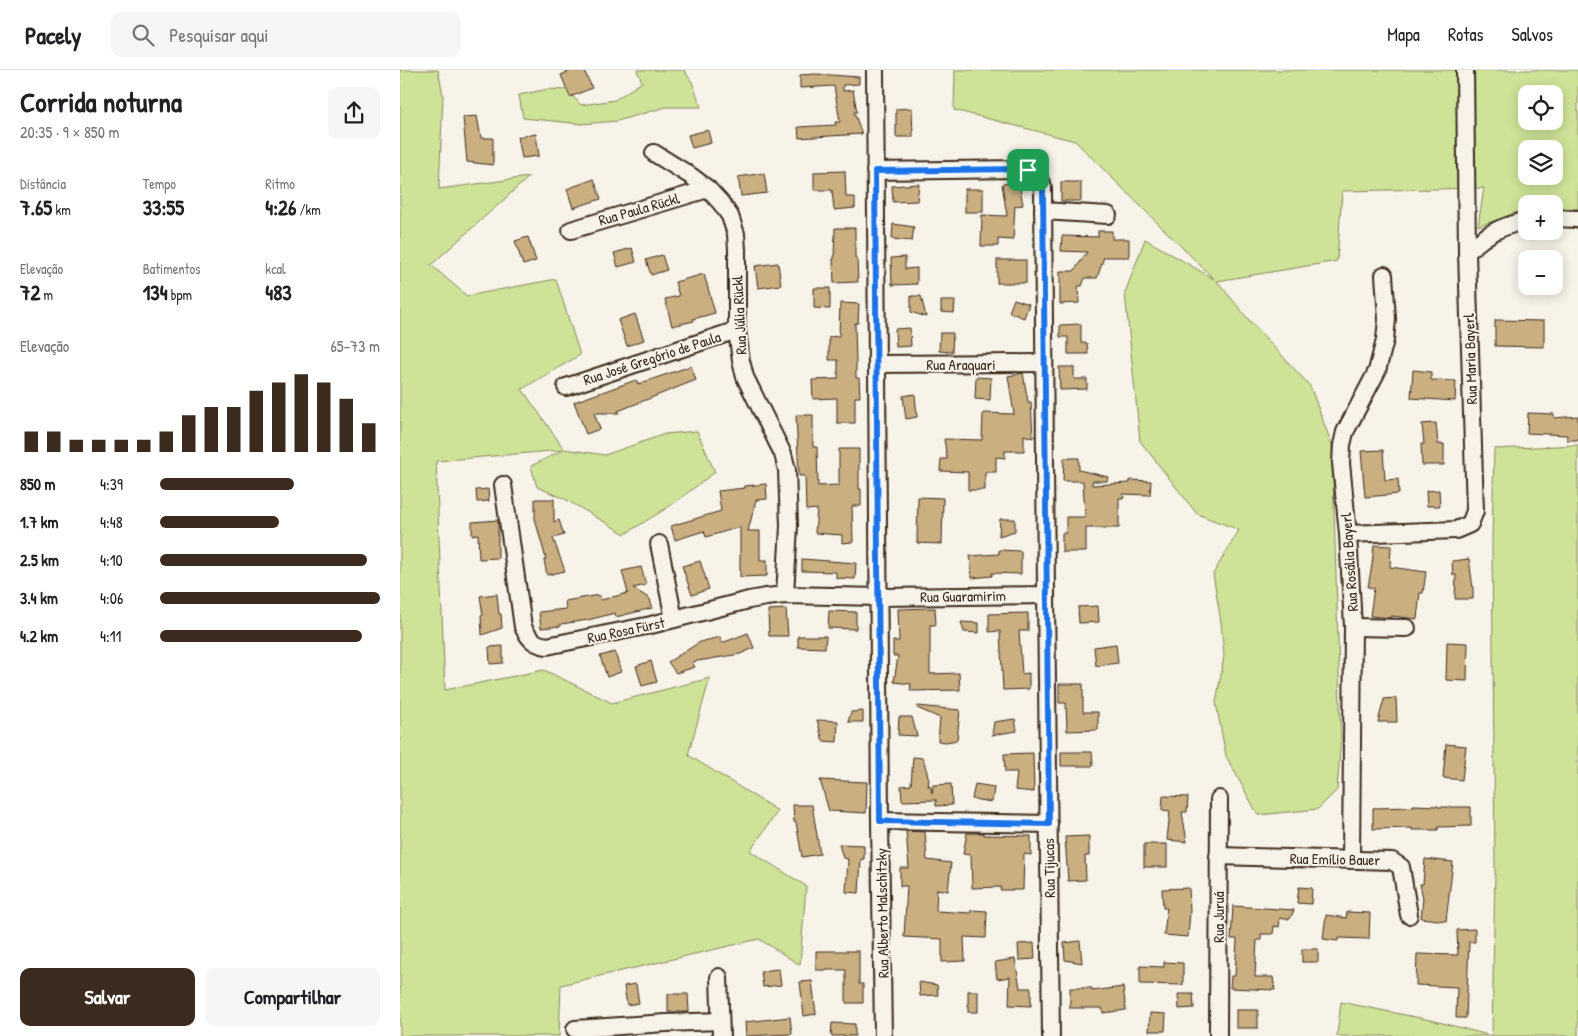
<!DOCTYPE html>
<html lang="pt">
<meta charset="utf-8">
<style>
:root{--surface:#fff;--page:#f6f6f6;--text:#202124;--muted:#757577;--line:#e0e0e0;--accent:#3b2a1e}
body{margin:0;font-family:"Patrick Hand",sans-serif;background:var(--page);color:var(--text);height:100vh;display:flex;flex-direction:column;font-size:19px;white-space:nowrap}
*{box-sizing:border-box;margin:0}
p{font-size:16px;color:var(--muted)}
.icon{flex:none;width:28px;height:28px;fill:none;stroke:currentColor;stroke-width:2;stroke-linecap:round;stroke-linejoin:round}
.map{position:relative;flex:1;overflow:hidden}
.drawer{display:flex;flex-direction:column;background:var(--surface);width:400px}
.drawer>*{flex:none}
.buttons{position:absolute;left:1118px;top:15px;display:grid;gap:10px}
.buttons a{display:grid;place-items:center;width:45px;height:45px;border-radius:10px;background:var(--surface);box-shadow:0 2px 12px #0003;font-size:25px}
.pin{position:absolute;display:grid;place-items:center;width:42px;height:42px;color:#fff;margin:-21px;border-radius:10px;box-shadow:0 2px 8px #0006}
.round{display:grid;place-items:center;flex:none;width:52px;height:52px;border-radius:10px;background:var(--page)}
.headline{display:flex;align-items:center;justify-content:space-between;height:85px;padding:0 20px}
h1{font-size:28px;font-weight:800;line-height:38px}
.stats{display:grid;grid-template-columns:repeat(3,1fr);gap:8px;height:85px;padding:5px 20px}
.stats div{display:grid;align-content:center}
.stats b{font-size:21px;font-weight:800}
.stats small{font-size:14px;font-weight:400}
.stats p{font-size:14px}
.chart{height:140px;padding:10px 20px}
.chart p{display:flex;justify-content:space-between}
.chart svg{width:100%;height:90px;margin-top:5px;stroke:var(--accent);stroke-width:6}
.primary-button{display:flex;gap:10px;margin-top:auto;padding:10px 20px}
.primary-button a{flex:1;height:58px;border-radius:10px;background:var(--accent);color:#fff;font-size:20px;font-weight:800;line-height:58px;text-align:center}
.primary-button a+a{background:var(--page);color:var(--text)}
ul{padding:0 20px;list-style:none;font-size:16px}
li{display:grid;grid-template-columns:80px 60px 1fr;align-items:center;height:38px}
li i{height:12px;border-radius:6px;background:var(--accent)}
header{display:flex;align-items:center;gap:30px;box-sizing:border-box;height:70px;padding:0 25px;background:var(--surface);border-bottom:1px solid var(--line)}
header strong{font-size:24px}
nav{display:flex;gap:28px;margin-inline-start:auto;font-size:18px}
.search{width:350px;height:45px;background:var(--page);display:flex;align-items:center;gap:12px;box-sizing:border-box;padding:0 18px;border-radius:10px;color:var(--muted);font-size:19px}
main{display:flex;flex:1;min-height:0}
.map>svg:first-child{display:block}
</style>
<header>
<strong>Pacely</strong>
<div class="search"><svg class="icon" aria-label="search" viewBox="0 0 24 24"><circle cx="10" cy="10" r="6"/><path d="M15 15l6 6"/></svg>Pesquisar aqui</div>
<nav><a>Mapa</a><a>Rotas</a><a>Salvos</a></nav>
</header>
<main>
<section class="drawer">
<div class="headline"><div><h1>Corrida noturna</h1><p>20:35 · 9 × 850 m</p></div><a class="round"><svg class="icon" aria-label="share" viewBox="0 0 24 24"><path d="M12 15V3M7 8l5-5 5 5M5 13v7h14v-7"/></svg></a></div>
<div class="stats">
<div><p>Distância</p><b>7.65<small> km</small></b></div>
<div><p>Tempo</p><b>33:55</b></div>
<div><p>Ritmo</p><b>4:26<small> /km</small></b></div>
</div>
<div class="stats">
<div><p>Elevação</p><b>72<small> m</small></b></div>
<div><p>Batimentos</p><b>134<small> bpm</small></b></div>
<div><p>kcal</p><b>483</b></div>
</div>
<div class="chart"><p><span>Elevação</span>65–73 m</p>
<svg viewBox="0 0 160 44" preserveAspectRatio="none"><path d="M5 44V34M15 44V34M25 44V38M35 44V38M45 44V38M55 44V38M65 44V34M75 44V26M85 44V22M95 44V22M105 44V14M115 44V10M125 44V6M135 44V10M145 44V18M155 44V30"/></svg>
</div>
<ul>
<li><b>850 m</b>4:39<i style="width:61%"></i></li>
<li><b>1.7 km</b>4:48<i style="width:54%"></i></li>
<li><b>2.5 km</b>4:10<i style="width:94%"></i></li>
<li><b>3.4 km</b>4:06<i style="width:100%"></i></li>
<li><b>4.2 km</b>4:11<i style="width:92%"></i></li>
</ul>
<div class="primary-button"><a>Salvar</a><a>Compartilhar</a></div>
</section>
<div class="map">
<svg width="1178" height="966" viewBox="0 0 1178 966">
<rect width="100%" height="100%" fill="#f7f3e8"/>
<filter id="ink" filterUnits="userSpaceOnUse"><feTurbulence type="fractalNoise" baseFrequency=".02" numOctaves="2"/><feDisplacementMap in="SourceGraphic" scale="10" xChannelSelector="R" yChannelSelector="G"/><feConvolveMatrix kernelMatrix="1 2 1 2 8 2 1 2 1" color-interpolation-filters="sRGB"/></filter>
<g filter="url(#ink)">
<g fill="#cee398" stroke="#84865b" fill-rule="evenodd">
<polygon points="0,0 38,0 43,25 39,119 129,107 31,195 67,226 156,209 180,285 122,319 164,379 205,385 265,364 297,361 315,402 270,436 225,464 165,429 137,417 131,396 163,380 36,391 45,620 144,600 212,633 310,608 288,685 378,741 350,781 406,816 400,895 359,869 161,915 159,966 0,966"/>
<polygon points="237,0 284,0 292,12 301,37 266,37 217,51 182,54 123,48 119,25 148,19 167,20 181,35 215,30 242,12"/>
<path d="M555,0H1178V139H1154V134H1126V141L1078,156L1084,118L942,121L937,191L817,211L849,250L910,316L932,375L941,668L937,720L918,739L858,745L826,686L816,633L824,586L821,552L813,504L839,460L797,444L740,371L725,223L745,169L814,209L675,71L554,40ZM1126,24H1154V51H1126ZM1126,79H1154V106H1126Z"/>
<polygon points="1178,375 1178,966 937,966 941,932 1035,951 1092,966 1095,800 1092,471 1094,379"/>
</g>
<g fill="#caaf80" stroke="#3b2a1e">
<polygon points="172,0 184,0 192,18 170,27 161,5"/>
<polygon points="416,4 459,7 459,14 443,15 443,21 453,20 457,42 454,42 462,64 399,68 398,57 436,55 435,52 440,52 434,16 400,18 400,5"/>
<polygon points="512,38 513,67 496,67 496,39"/>
<polygon points="77,46 81,68 93,68 93,95 67,92 63,47"/>
<polygon points="308,60 311,73 292,78 288,65"/>
<polygon points="136,64 139,86 122,88 118,67"/>
<polygon points="445,101 446,127 455,127 455,138 434,140 432,120 414,120 414,102"/>
<polygon points="364,103 367,123 341,126 338,107"/>
<polygon points="194,109 201,129 173,138 167,119"/>
<polygon points="619,112 623,135 615,136 613,170 598,169 598,176 581,176 582,145 607,146 602,114"/>
<rect x="661" y="112" width="20" height="19"/>
<polygon points="519,114 517,131 493,132 492,116"/>
<rect x="565" y="119" width="18" height="23"/>
<polygon points="493,154 514,157 512,171 492,169"/>
<polygon points="435,158 455,158 455,188 457,188 458,212 434,213 433,189 434,189"/>
<polygon points="698,161 712,161 712,169 729,169 729,187 704,187 697,208 685,208 682,216 678,216 679,233 660,234 660,201 674,201 687,182 661,181 662,166 698,167"/>
<polygon points="128,167 136,191 123,195 115,171"/>
<polygon points="232,178 236,192 218,197 214,183"/>
<polygon points="262,185 267,200 251,205 246,190"/>
<polygon points="505,187 505,199 517,198 517,214 492,215 491,188"/>
<rect x="597" y="190" width="29" height="23"/>
<polygon points="378,193 381,215 358,218 355,196"/>
<polygon points="304,204 315,243 293,249 294,251 272,256 265,229 279,226 275,212"/>
<polygon points="414,218 430,218 430,239 414,238"/>
<polygon points="511,226 521,226 526,247 511,242"/>
<polygon points="614,229 629,234 624,248 609,242"/>
<polygon points="541,231 555,231 554,243 541,242"/>
<polygon points="440,233 459,234 458,253 455,253 456,293 456,308 459,308 460,327 455,327 455,353 437,353 437,328 413,329 412,310 438,309 438,290 429,290 429,267 439,266"/>
<polygon points="235,244 244,270 227,276 218,250"/>
<polygon points="1095,250 1144,251 1144,277 1095,276"/>
<polygon points="681,254 681,273 687,273 688,284 668,284 668,267 660,267 660,255"/>
<polygon points="510,258 511,276 496,277 495,259"/>
<polygon points="540,263 553,263 552,282 539,281"/>
<polygon points="291,296 296,310 218,341 219,343 194,343 200,359 186,364 174,332 236,310 238,314"/>
<polygon points="659,297 674,297 674,309 687,309 687,319 660,320"/>
<polygon points="1013,300 1031,302 1031,310 1056,311 1055,331 1011,328"/>
<polygon points="623,303 628,332 631,332 633,368 624,365 624,381 605,381 605,388 596,387 596,402 585,402 585,420 568,420 568,402 540,401 541,389 547,389 544,369 582,370 583,343 614,344 608,306"/>
<polygon points="576,307 591,308 590,330 575,329"/>
<polygon points="515,324 517,347 506,349 503,326"/>
<polygon points="1128,343 1154,344 1154,348 1178,346 1178,370 1167,370 1167,365 1127,363"/>
<polygon points="396,345 413,345 413,377 417,377 418,416 439,415 439,379 459,379 459,419 461,419 461,436 452,436 453,472 442,473 442,465 415,463 417,439 406,440 405,406 399,406"/>
<polygon points="1036,353 1038,374 1044,374 1044,395 1022,395 1021,374 1024,374 1022,354"/>
<polygon points="983,380 985,410 998,409 999,424 965,427 961,381"/>
<polygon points="664,388 679,388 679,400 708,407 707,411 692,411 692,415 730,413 730,410 751,411 750,425 723,424 724,428 719,428 719,458 686,458 686,482 662,482 662,463 666,463 666,447 685,447 683,411 663,411"/>
<polygon points="366,414 367,429 356,430 348,461 360,461 360,490 367,490 367,506 340,507 340,457 306,467 304,461 275,470 271,456 321,441 318,421 345,418 344,416"/>
<polygon points="88,419 89,431 77,432 76,420"/>
<polygon points="1039,420 1040,436 1027,436 1026,421"/>
<polygon points="518,427 543,428 542,474 517,473"/>
<polygon points="135,429 154,429 154,452 159,450 164,465 153,468 165,501 147,505 144,490 146,489 135,449"/>
<polygon points="600,449 615,449 615,461 599,466"/>
<polygon points="98,450 98,488 79,489 78,464 72,465 72,452"/>
<polygon points="974,475 991,476 990,497 1026,502 1023,523 1020,523 1017,549 992,546 992,548 970,546 974,518 968,517 972,495"/>
<polygon points="599,480 621,481 621,504 592,503 592,506 572,508 570,486 599,484"/>
<polygon points="402,489 456,493 455,509 436,508 436,502 402,501"/>
<polygon points="1069,489 1073,518 1073,529 1055,529 1056,505 1053,505 1052,491"/>
<polygon points="300,491 309,519 292,525 282,496"/>
<polygon points="241,497 246,515 233,518 250,529 252,538 236,542 235,541 236,542 216,547 215,543 188,550 161,554 161,556 141,558 139,542 166,539 165,531 199,525 201,530 228,523 222,501"/>
<polygon points="97,524 99,544 101,544 102,558 82,565 81,545 83,545 80,526"/>
<polygon points="698,536 699,552 679,553 678,537"/>
<polygon points="535,538 536,555 530,555 530,604 559,603 560,620 510,621 511,614 494,612 498,586 493,586 493,571 499,571 498,539"/>
<polygon points="386,539 388,566 369,566 368,540"/>
<polygon points="429,541 456,542 456,559 428,558"/>
<polygon points="628,543 628,561 619,561 622,604 629,603 629,619 603,620 600,561 589,562 589,544"/>
<polygon points="561,552 579,553 579,563 564,562"/>
<polygon points="348,563 354,578 340,584 292,592 295,597 276,603 268,592 300,572 320,567 322,573"/>
<polygon points="398,566 426,566 425,578 398,577"/>
<polygon points="1047,572 1068,573 1067,611 1046,610"/>
<polygon points="716,574 718,593 696,596 694,577"/>
<polygon points="103,576 103,593 90,594 89,577"/>
<polygon points="215,582 221,602 207,607 200,586"/>
<polygon points="251,591 257,612 242,616 236,596"/>
<polygon points="659,614 683,614 683,642 698,642 698,660 667,661 666,633 659,633"/>
<polygon points="996,628 997,652 978,652 984,629"/>
<polygon points="518,636 560,640 557,670 546,672 538,671 540,648 517,638"/>
<polygon points="463,641 463,652 448,652 451,642"/>
<polygon points="499,647 512,647 517,666 498,665"/>
<polygon points="615,649 617,661 592,665 594,652"/>
<polygon points="417,650 438,651 437,672 423,671"/>
<polygon points="1046,674 1066,676 1062,710 1043,708"/>
<polygon points="661,682 692,682 693,696 661,696"/>
<polygon points="633,683 634,722 615,720 617,702 605,702 604,684"/>
<polygon points="513,687 523,688 529,710 528,716 530,715 532,723 533,715 551,714 552,735 536,736 536,730 502,731 501,716 511,715"/>
<polygon points="420,710 467,712 466,743 429,741"/>
<polygon points="575,714 594,717 592,732 572,729"/>
<polygon points="763,726 788,727 787,742 782,742 787,772 767,770 770,741 762,740"/>
<polygon points="393,735 412,735 420,784 402,787 396,752 394,752"/>
<polygon points="1013,735 1038,736 1038,737 1071,737 1071,756 1038,757 1038,760 1012,760 1012,758 973,759 973,738 1013,737"/>
<polygon points="506,761 525,762 527,790 551,793 548,821 537,819 536,841 571,843 571,840 587,841 586,868 564,867 565,891 542,892 542,869 504,867 507,816 500,816 500,798 509,798"/>
<polygon points="567,763 584,763 584,765 631,766 631,785 624,784 623,820 600,820 601,817 572,818 571,785 563,784"/>
<polygon points="689,766 689,786 685,786 686,810 668,811 665,767"/>
<polygon points="439,774 464,775 464,789 461,789 459,823 446,822 448,789 443,788"/>
<rect x="744" y="774" width="23" height="23"/>
<polygon points="1025,789 1053,792 1046,851 1021,848 1023,828 1020,814 1023,814"/>
<polygon points="899,817 912,818 911,834 897,833"/>
<polygon points="789,818 790,841 788,867 764,865 767,838 763,838 762,819"/>
<polygon points="833,836 894,840 890,849 880,848 879,857 874,856 873,864 861,864 861,870 857,870 855,907 873,907 875,920 830,918 831,906 835,906 837,869 831,869"/>
<polygon points="947,842 970,843 969,869 938,868 938,871 923,869 926,845 946,848"/>
<polygon points="1075,859 1075,872 1069,872 1066,948 1056,948 1057,917 1016,915 1017,884 1058,885 1057,860"/>
<polygon points="680,871 682,893 665,890 664,873"/>
<polygon points="634,873 635,889 619,890 618,874"/>
<rect x="902" y="879" width="16" height="13"/>
<polygon points="416,881 459,881 459,914 463,914 463,933 446,933 446,900 416,900"/>
<polygon points="615,889 620,918 631,918 631,936 609,935 610,907 597,909 595,892"/>
<polygon points="764,892 783,893 783,915 740,914 740,896 764,897"/>
<polygon points="379,899 381,915 363,917 361,901"/>
<polygon points="412,911 416,944 404,946 400,912"/>
<polygon points="519,912 537,915 538,925 520,926"/>
<polygon points="236,914 239,933 227,935 224,916"/>
<polygon points="723,917 726,940 703,943 702,938 670,938 670,918 692,918 692,921"/>
<rect x="568" y="921" width="10" height="21"/>
<polygon points="268,924 288,924 289,942 268,942"/>
<polygon points="778,924 793,924 794,938 779,939"/>
<rect x="836" y="940" width="22" height="18"/>
<polygon points="750,943 766,944 765,961 749,961"/>
<polygon points="390,947 392,964 346,966 345,952"/>
<polygon points="432,953 455,954 455,966 431,966"/>
</g>
<g fill="none" stroke-linecap="round" stroke-linejoin="round">
<g stroke="#3b2a1e" stroke-width="20">
<g id="minor">
<polyline points="475,0 480,751 483,966"/>
<polyline points="254,83 291,106 308,119 321,133 330,146 336,164 337,180 337,260 341,291 345,307 383,384 387,400 389,456 385,525"/>
<path d="M475,101L620,99C633,100 639,106 643,118L646,525L651,966"/>
<polyline points="643,141 708,145"/>
<polyline points="1154,148 1178,149"/>
<polyline points="171,160 308,119"/>
<path d="M1067,182C1089,162 1098,158 1126,150"/>
<polyline points="477,294 644,293"/>
<polyline points="166,317 337,260"/>
<path d="M103,415L123,557C129,569 134,574 147,576L251,555L349,530L366,527L385,525L480,527L646,525"/>
<polyline points="948,464 1056,460 1070,454 1075,441 1067,182 1065,0"/>
<polyline points="259,474 274,549"/>
<polyline points="953,557 1007,558"/>
<polyline points="480,751 649,754"/>
<polyline points="818,786 992,791 1001,797 1009,845"/>
<polyline points="951,790 953,557 948,464 941,393 942,375 945,362 977,301 985,270 987,249 984,205"/>
<polyline points="319,907 321,966"/>
<polyline points="175,959 266,953 320,951"/>
<polyline points="818,966 819,729"/>
</g>
</g>
<use href="#minor" stroke="#f7f3e8" stroke-width="16"/>
</g>
</g>
<g fill="none" stroke-linecap="round" stroke-linejoin="round" filter="url(#ink)">
<g stroke="#fff" stroke-width="10">
<path id="route" d="M620,99C633,100 639,106 643,118L649,754L480,751L475,101Z"/>
</g>
<use href="#route" stroke="#1a73e8" stroke-width="6"/>
</g>
<g text-anchor="middle" dominant-baseline="central" stroke-width="4" stroke-linejoin="round" paint-order="stroke">
<g font-size="15" fill="#3b2a1e" stroke="#f7f3e8">
<text transform="translate(239 139) rotate(-16)">Rua Paula Rückl</text>
<text transform="translate(339 245) rotate(-93)">Rua Júlia Rückl</text>
<text transform="translate(252 288) rotate(-18)">Rua José Gregório de Paula</text>
<text transform="translate(1070 289) rotate(-92)">Rua Maria Bayerl</text>
<text x="561" y="294">Rua Araquari</text>
<text transform="translate(949 492) rotate(-94)">Rua Rosália Bayerl</text>
<text transform="translate(563 526) rotate(-1)">Rua Guaramirim</text>
<text transform="translate(226 560) rotate(-12)">Rua Rosa Fürst</text>
<text transform="translate(935 789) rotate(1)">Rua Emílio Bauer</text>
<text transform="translate(649 798) rotate(-91)">Rua Tijucas</text>
<text transform="translate(482 843) rotate(-91)">Rua Alberto Malschitzky</text>
<text transform="translate(818 847) rotate(-90)">Rua Juruá</text>
</g>
</g>
</svg>
<div class="buttons">
<a><svg class="icon" aria-label="locate" viewBox="0 0 24 24"><circle cx="12" cy="12" r="6"/><path d="M12 2v4M12 18v4M2 12h4M18 12h4"/></svg></a>
<a><svg class="icon" aria-label="layers" viewBox="0 0 24 24"><path d="M12 4l9 5-9 5-9-5zM3 14l9 5 9-5"/></svg></a>
<a>+</a>
<a>−</a>
</div>
<div class="pin" style="left:628px;top:100px;background:#1e9e55"><svg class="icon" aria-label="arrive" viewBox="0 0 24 24"><path d="M6 21V4h12l-3 4 3 4H6"/></svg></div>
</div>
</main>
